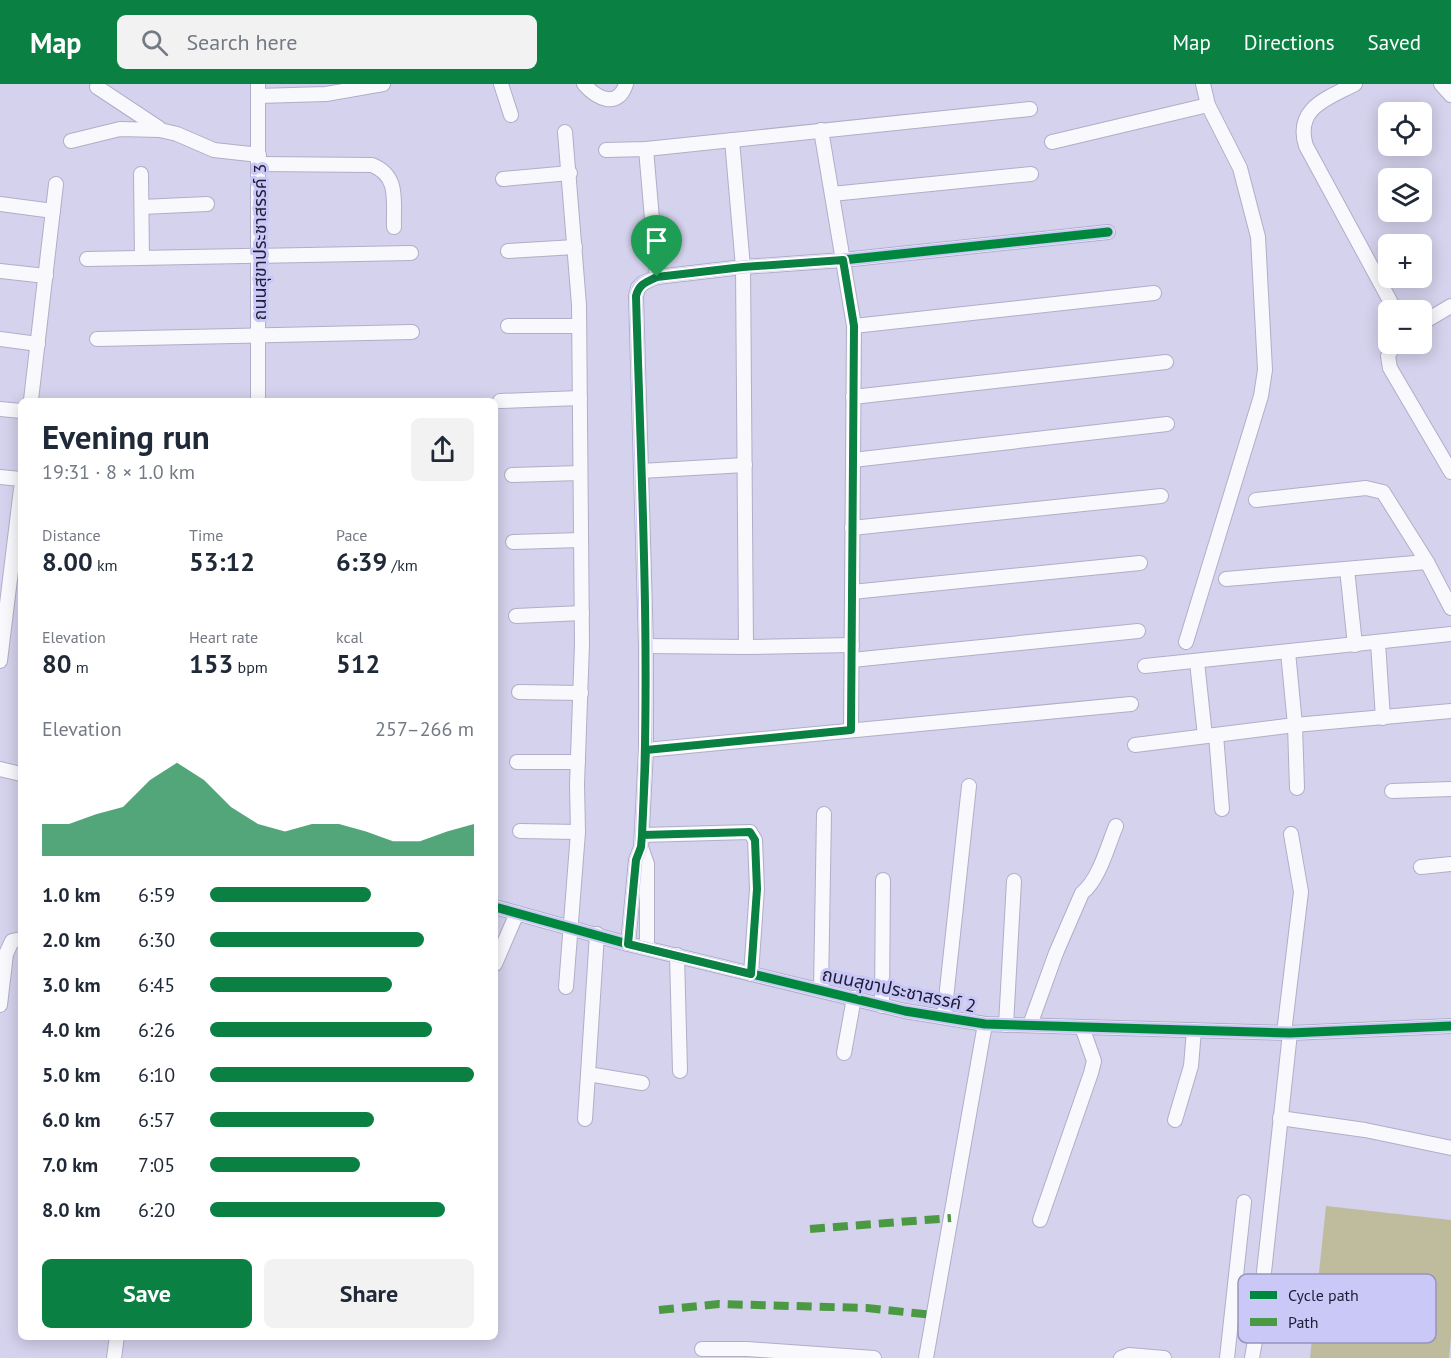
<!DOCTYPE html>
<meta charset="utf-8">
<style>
:root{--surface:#fff;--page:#f2f2f3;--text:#1f2937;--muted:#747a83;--accent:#0b8043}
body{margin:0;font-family:"PT Sans","Noto Sans Thai",sans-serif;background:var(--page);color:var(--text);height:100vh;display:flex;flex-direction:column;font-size:22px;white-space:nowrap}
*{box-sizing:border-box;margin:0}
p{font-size:20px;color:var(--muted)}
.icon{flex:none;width:33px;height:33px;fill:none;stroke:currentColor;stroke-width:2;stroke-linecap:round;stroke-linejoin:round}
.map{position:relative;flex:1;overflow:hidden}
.panel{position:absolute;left:18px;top:314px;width:480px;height:942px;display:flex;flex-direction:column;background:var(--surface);border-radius:9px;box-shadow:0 3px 15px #0003}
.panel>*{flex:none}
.controls{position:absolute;left:1378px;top:18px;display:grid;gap:12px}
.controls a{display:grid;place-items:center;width:54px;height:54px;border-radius:9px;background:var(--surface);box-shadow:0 3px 15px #0003;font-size:30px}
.pin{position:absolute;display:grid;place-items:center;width:51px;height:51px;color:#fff;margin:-62px -26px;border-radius:50% 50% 50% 0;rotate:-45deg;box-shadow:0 0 6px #0007}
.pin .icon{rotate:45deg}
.round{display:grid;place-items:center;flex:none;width:63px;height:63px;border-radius:9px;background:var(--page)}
.headline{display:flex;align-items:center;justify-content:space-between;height:102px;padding:0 24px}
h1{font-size:33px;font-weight:800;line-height:45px}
.figures{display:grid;grid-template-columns:repeat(3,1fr);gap:9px;height:102px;padding:6px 24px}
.figures div{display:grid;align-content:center}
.figures b{font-size:26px;font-weight:800}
.figures small{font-size:16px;font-weight:400}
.figures p{font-size:16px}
.chart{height:168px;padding:12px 24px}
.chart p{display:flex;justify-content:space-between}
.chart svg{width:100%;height:108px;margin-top:6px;fill:var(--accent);opacity:.7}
.button{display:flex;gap:12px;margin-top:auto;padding:12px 24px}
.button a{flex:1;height:69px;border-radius:9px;background:var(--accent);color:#fff;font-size:24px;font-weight:800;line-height:69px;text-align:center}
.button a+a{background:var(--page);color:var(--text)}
ul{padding:0 24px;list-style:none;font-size:20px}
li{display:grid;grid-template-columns:96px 72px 1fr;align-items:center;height:45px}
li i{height:15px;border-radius:8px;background:var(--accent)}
header{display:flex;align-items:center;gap:36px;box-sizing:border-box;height:84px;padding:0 30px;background:var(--accent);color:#fff}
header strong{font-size:28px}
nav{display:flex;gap:33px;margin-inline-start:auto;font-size:21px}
.search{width:420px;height:54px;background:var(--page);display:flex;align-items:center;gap:15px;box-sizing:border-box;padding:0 21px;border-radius:9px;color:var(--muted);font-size:22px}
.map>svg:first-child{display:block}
</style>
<header>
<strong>Map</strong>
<div class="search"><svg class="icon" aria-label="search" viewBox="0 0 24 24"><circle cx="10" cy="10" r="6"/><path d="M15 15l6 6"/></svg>Search here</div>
<nav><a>Map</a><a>Directions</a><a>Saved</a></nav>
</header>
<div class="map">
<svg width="1451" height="1274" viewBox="0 0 1451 1274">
<rect width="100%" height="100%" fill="#d4d2ec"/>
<polygon fill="#bfbc9e" points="1326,1122 1451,1136 1451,1253 1449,1274 1310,1274"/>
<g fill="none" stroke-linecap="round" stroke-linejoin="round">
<g stroke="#b0aec8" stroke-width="16">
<g id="minor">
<polyline points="501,0 511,31"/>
<path d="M584,0C597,15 618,25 626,0"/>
<path d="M1355,0C1328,14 1294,24 1306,62L1395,226"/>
<polyline points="1441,0 1451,11"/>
<polyline points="97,3 159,44"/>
<polyline points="258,12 326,10 383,0"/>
<polyline points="821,46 854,242 851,646"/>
<polyline points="565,48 579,221 582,560 577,701 578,748 566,903"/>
<polyline points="732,56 743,183 746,563"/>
<polyline points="71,57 120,45 160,46 177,50 214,66 259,71"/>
<polyline points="1052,58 1208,21"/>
<polyline points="646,65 657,193"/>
<polyline points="606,66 646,65 1030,25"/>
<path d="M259,80L372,81C400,92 393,118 394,143"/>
<polyline points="141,90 142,173"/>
<polyline points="503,95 570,89"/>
<polyline points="832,110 1031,90"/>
<polyline points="0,120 53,127"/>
<polyline points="142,123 207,120"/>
<polyline points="508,167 575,163"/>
<polyline points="87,175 411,169"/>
<polyline points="0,187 46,192"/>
<polyline points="1422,239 1451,222"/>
<polyline points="508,242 579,242"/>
<polyline points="854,242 1154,209"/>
<polyline points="0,255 38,260"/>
<polyline points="97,255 412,248"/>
<polyline points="1394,260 1388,272 1390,284 1451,388"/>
<polyline points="853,313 1166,278"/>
<polyline points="31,316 56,100"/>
<polyline points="258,316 258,0"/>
<polyline points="500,317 580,314"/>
<polyline points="0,325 21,327"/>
<polyline points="853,376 1167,340"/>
<polyline points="641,387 745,381"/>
<polyline points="512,391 580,389"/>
<polyline points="0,393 21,395"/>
<polyline points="1256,416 1366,404 1383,408 1427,478 1451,524"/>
<polyline points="852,444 1161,412"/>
<polyline points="513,458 581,456"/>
<polyline points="1347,485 1355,561"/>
<polyline points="1226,495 1427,478"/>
<polyline points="852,508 1140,479"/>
<polyline points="516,532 582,529"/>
<polyline points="1186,558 1261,312 1265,286 1258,153 1240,84 1208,21 1203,0"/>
<polyline points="1378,559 1383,634"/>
<polyline points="646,562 746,563 852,561"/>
<polyline points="1288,568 1295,641 1297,704"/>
<polyline points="852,576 1138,547"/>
<polyline points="0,577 21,405"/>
<polyline points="1197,578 1205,652"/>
<polyline points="1145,582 1451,550"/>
<polyline points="519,608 581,609"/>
<polyline points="1216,651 1222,725"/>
<polyline points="1135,661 1295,641 1451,627"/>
<polyline points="646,666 1131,620"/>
<polyline points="517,678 578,678"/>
<polyline points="0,685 21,690"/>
<polyline points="1392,707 1451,705"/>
<polyline points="520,747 578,748"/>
<polyline points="642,751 750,748 755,756 757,805 751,890"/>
<polyline points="641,763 647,780 647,863"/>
<polyline points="1421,783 1451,780"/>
<polyline points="495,823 628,860 905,927 985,940 1290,949 1451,942"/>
<polyline points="597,850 588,990 642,999"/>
<polyline points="628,860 636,776 641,763 646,666 646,562 636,212 638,204 643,199 657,193 743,183 843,176 1108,148"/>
<polyline points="677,871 680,987"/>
<polyline points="495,880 517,829"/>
<polyline points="821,906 824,730"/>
<polyline points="0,921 6,870 12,857 21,855"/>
<polyline points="882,922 883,796"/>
<polyline points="944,933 969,702"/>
<polyline points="1006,941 1014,797"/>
<path d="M1030,941L1056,869L1082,809C1099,796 1108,761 1116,742"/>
<polyline points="1284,949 1301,808 1291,750"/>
<polyline points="844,969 854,914"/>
<polyline points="1280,1034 1365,1046 1451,1064"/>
<polyline points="585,1035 588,990"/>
<polyline points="1175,1036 1191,982 1194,946"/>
<polyline points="1040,1136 1091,989 1094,977 1082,943"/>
<polyline points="702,1265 747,1265 874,1274"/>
<polyline points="114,1274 117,1252"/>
<polyline points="926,1274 985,940"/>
<polyline points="1121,1274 1129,1271 1164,1274"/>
<polyline points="1227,1274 1244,1118"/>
<polyline points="1252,1274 1259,1234 1290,949"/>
</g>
</g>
<use href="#minor" stroke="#f9f8fc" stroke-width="14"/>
<g stroke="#4c9944" stroke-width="8" stroke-dasharray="15 8" stroke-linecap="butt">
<polyline points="810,1145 951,1134"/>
<polyline points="659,1226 719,1220 867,1224 933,1231"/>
</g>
<g stroke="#cac8f6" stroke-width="13">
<g id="cycleway">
<polyline points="495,823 628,860 905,927 985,940 1290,949 1451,942"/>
<polyline points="628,860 636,776 641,763 646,666 646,562 636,212 638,204 643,199 657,193 743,183 843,176 1108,148"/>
</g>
</g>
<use href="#cycleway" stroke="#00873e" stroke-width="9"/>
</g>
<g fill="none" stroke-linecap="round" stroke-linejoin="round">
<g stroke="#fff" stroke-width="12">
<path id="route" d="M657,193C646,198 639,200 636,212C641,391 651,571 642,751L641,763L636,776L628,860L751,890L757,805L755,756L750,748L642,751L646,666L851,646L854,242L843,176L743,183L657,193"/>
</g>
<use href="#route" stroke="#0b8043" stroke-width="8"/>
</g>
<g text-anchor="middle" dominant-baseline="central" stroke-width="6" stroke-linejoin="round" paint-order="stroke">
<g font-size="18" fill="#1e1b37" stroke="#cac8f6">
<text transform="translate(259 158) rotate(-90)">ถนนสุขาประชาสรรค์ 3</text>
<text transform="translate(899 906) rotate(12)">ถนนสุขาประชาสรรค์ 2</text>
</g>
</g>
<rect x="1238" y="1190" width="198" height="69" rx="9" fill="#cac8f6" stroke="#9694bd" stroke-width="1.5"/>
<rect x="1250" y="1207" width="27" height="8" fill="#00873e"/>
<rect x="1250" y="1234" width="27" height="8" fill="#4c9944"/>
<g font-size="16" fill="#1e1b37">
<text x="1288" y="1217">Cycle path</text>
<text x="1288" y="1244">Path</text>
</g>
</svg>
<div class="controls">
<a><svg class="icon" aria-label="locate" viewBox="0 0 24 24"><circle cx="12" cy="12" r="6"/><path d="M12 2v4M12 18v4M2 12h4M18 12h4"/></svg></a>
<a><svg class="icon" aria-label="layers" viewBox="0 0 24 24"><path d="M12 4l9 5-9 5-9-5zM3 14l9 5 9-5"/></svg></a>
<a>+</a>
<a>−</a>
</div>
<div class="pin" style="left:657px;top:193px;background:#1e9e55"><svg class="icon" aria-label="arrive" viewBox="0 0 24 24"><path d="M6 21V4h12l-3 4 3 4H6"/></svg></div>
<section class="panel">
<div class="headline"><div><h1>Evening run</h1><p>19:31 · 8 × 1.0 km</p></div><a class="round"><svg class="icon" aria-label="share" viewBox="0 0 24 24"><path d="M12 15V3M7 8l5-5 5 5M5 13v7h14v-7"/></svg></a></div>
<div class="figures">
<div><p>Distance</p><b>8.00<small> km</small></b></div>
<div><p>Time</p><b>53:12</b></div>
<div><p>Pace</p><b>6:39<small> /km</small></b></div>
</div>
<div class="figures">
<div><p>Elevation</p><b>80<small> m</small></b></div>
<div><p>Heart rate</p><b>153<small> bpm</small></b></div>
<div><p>kcal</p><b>512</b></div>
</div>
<div class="chart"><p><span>Elevation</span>257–266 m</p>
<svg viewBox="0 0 160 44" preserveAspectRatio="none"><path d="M0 44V31L10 31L20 27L30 24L40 13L50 6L60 13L70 24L80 31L90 34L100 31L110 31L120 34L130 38L140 38L150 34L160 31V44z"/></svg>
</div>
<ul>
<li><b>1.0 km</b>6:59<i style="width:61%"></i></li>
<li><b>2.0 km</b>6:30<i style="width:81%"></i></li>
<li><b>3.0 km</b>6:45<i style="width:69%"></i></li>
<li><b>4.0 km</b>6:26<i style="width:84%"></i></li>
<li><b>5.0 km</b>6:10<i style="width:100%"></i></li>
<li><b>6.0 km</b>6:57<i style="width:62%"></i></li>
<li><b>7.0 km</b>7:05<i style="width:57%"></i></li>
<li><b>8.0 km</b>6:20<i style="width:89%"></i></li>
</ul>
<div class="button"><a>Save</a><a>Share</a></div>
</section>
</div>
